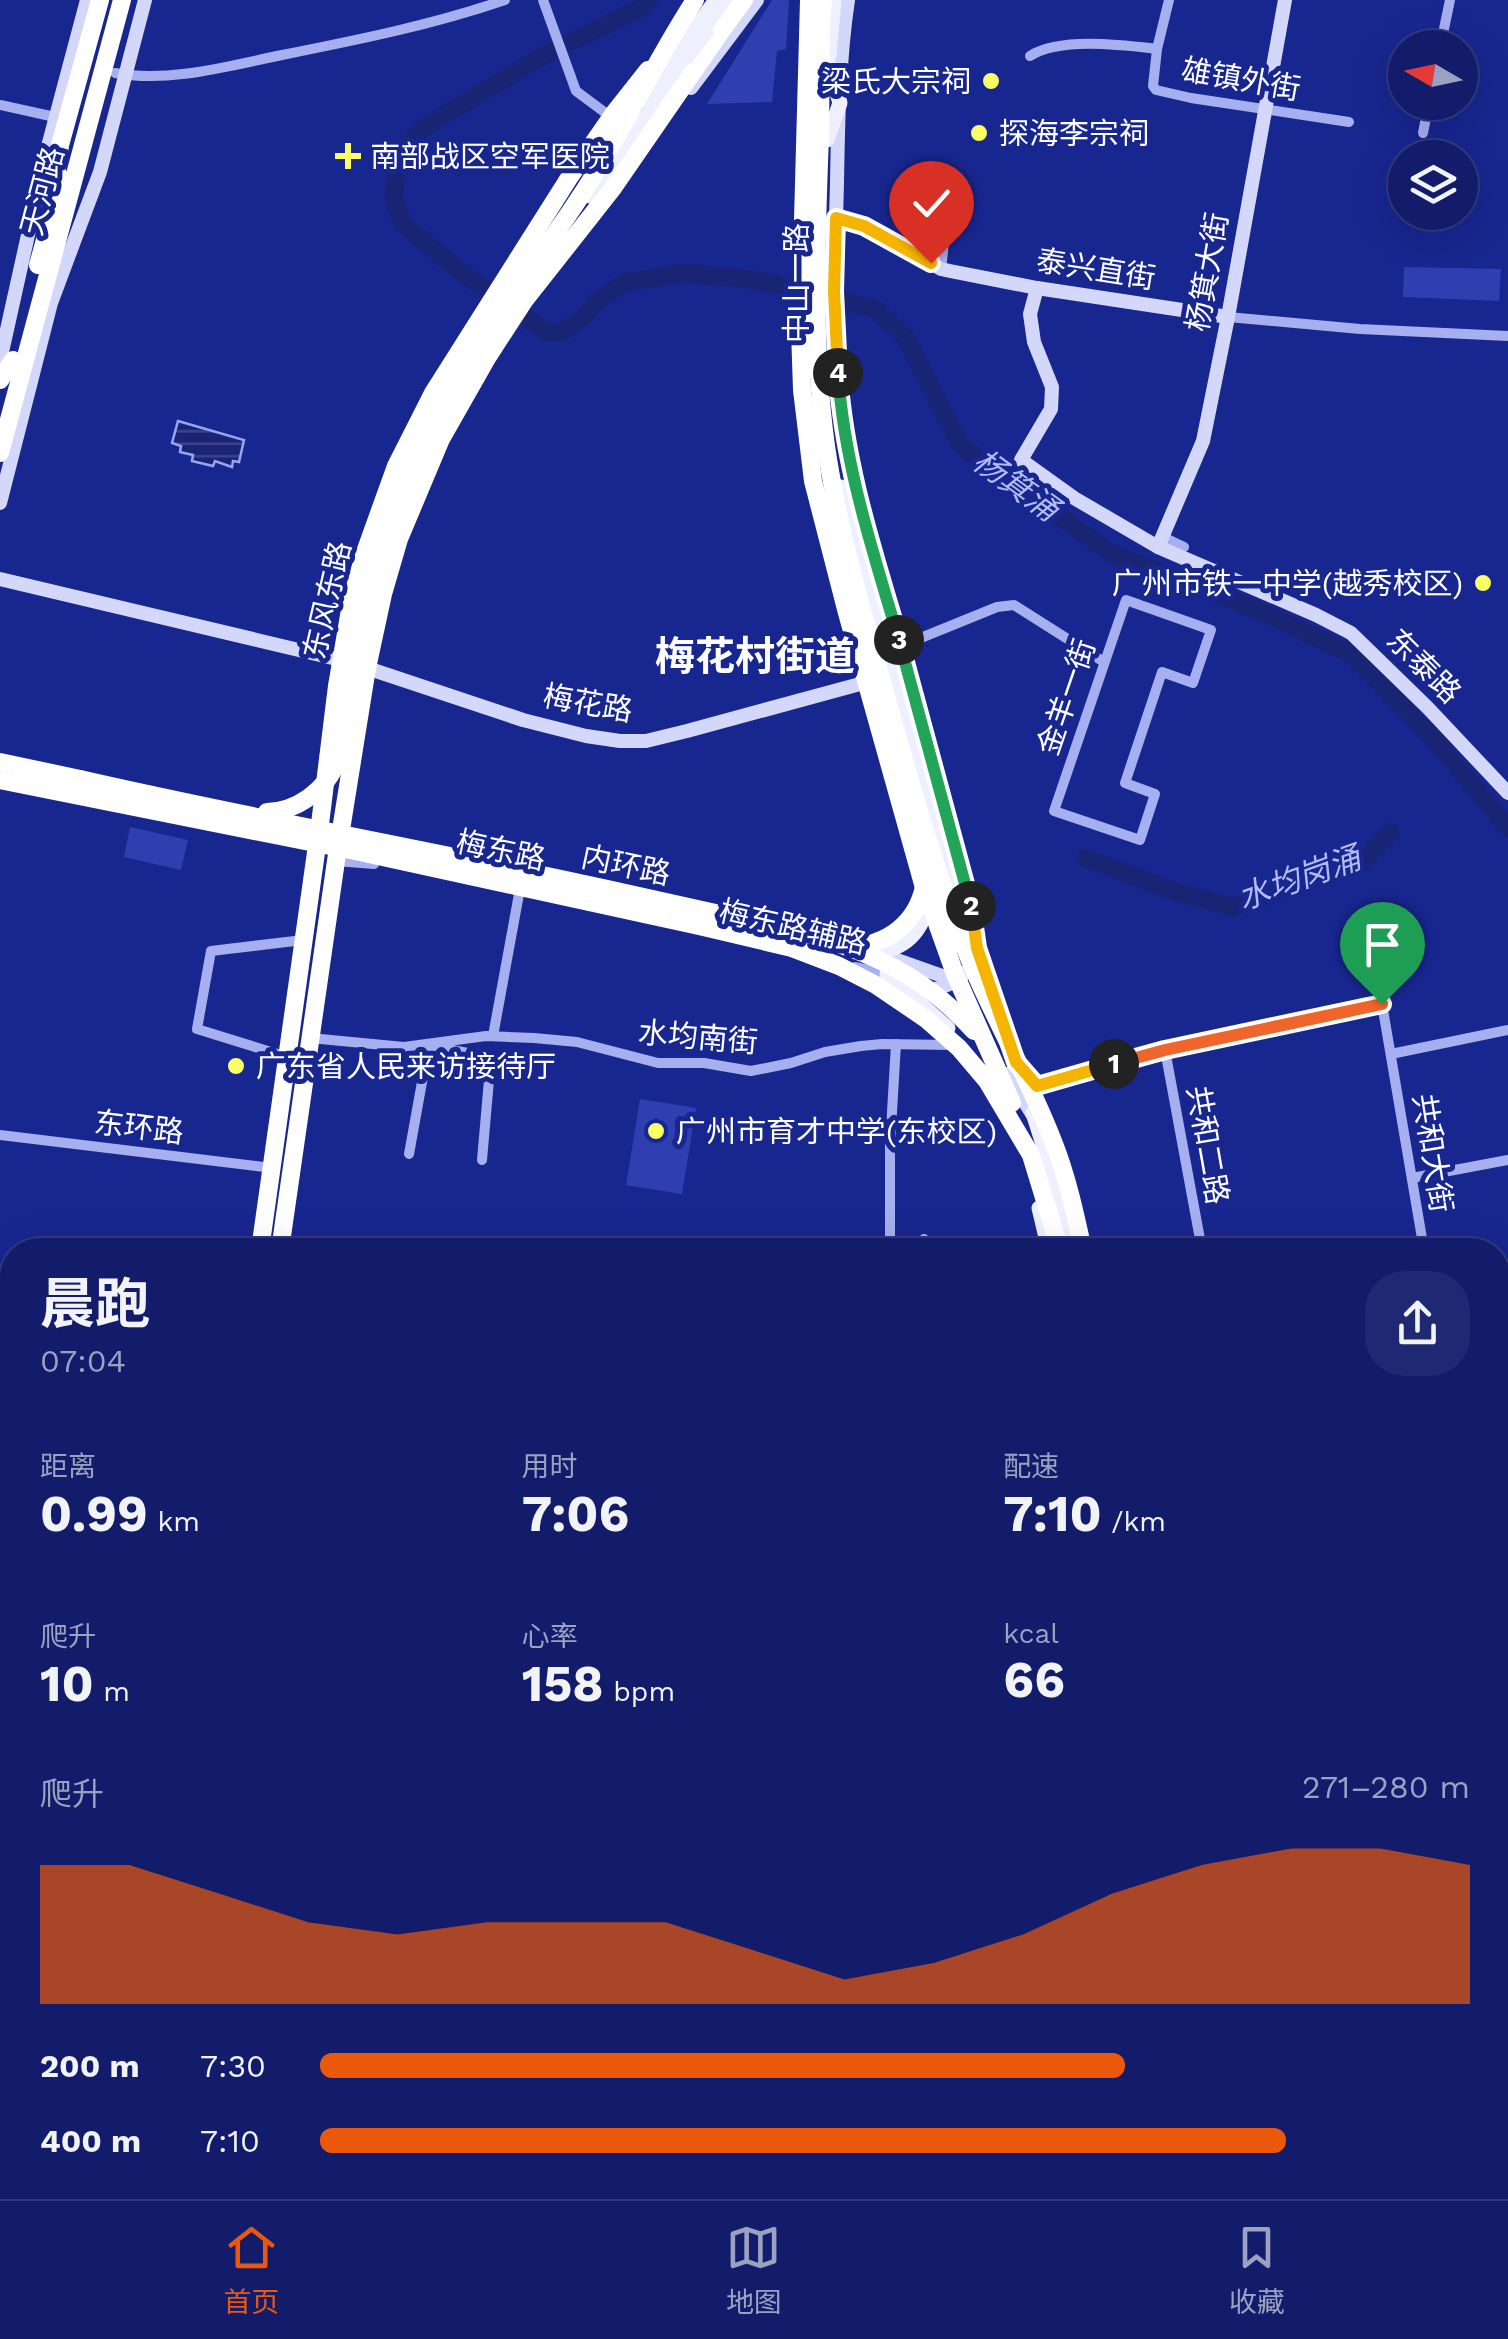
<!DOCTYPE html>
<html lang="zh">
<meta charset="utf-8">
<style>
:root{--surface:#121c6b;--page:#1f2973;--text:#f1f3f6;--muted:#9ca1c1;--line:#313a7e;--accent:#ea580c}
body{margin:0;font-family:"Work Sans","Noto Sans SC",sans-serif;background:var(--page);color:var(--text);height:100vh;display:flex;flex-direction:column;font-size:38px;white-space:nowrap}
*{box-sizing:border-box;margin:0}
p{font-size:32px;color:var(--muted)}
.icon{flex:none;width:55px;height:55px;fill:none;stroke:currentColor;stroke-width:2;stroke-linecap:round;stroke-linejoin:round}
.map{position:relative;flex:1;overflow:hidden}
.drawer{position:absolute;left:0px;top:1238px;width:1510px;height:962px;display:flex;flex-direction:column;background:var(--surface);border-radius:40px 40px 0 0;box-shadow:0 10px 40px #0002,0 0 0 2px var(--line)}
.drawer>*{flex:none}
.needle{width:65px;rotate:279deg}
.fabs{position:absolute;left:1388px;top:30px;display:grid;gap:20px}
.fabs a{display:grid;place-items:center;width:90px;height:90px;border-radius:50%;background:var(--surface);box-shadow:0 10px 40px #0002,0 0 0 2px var(--line);font-size:50px}
.pin{position:absolute;display:grid;place-items:center;width:85px;height:85px;color:#fff;margin:-102px -42px;border-radius:50% 50% 50% 0;rotate:-45deg;box-shadow:0 0 10px #0007}
.pin .icon{rotate:45deg}
.km{position:absolute;width:50px;height:50px;margin:-25px;border-radius:50%;background:#222;color:#fff;font-size:28px;line-height:50px;text-align:center}
.round{display:grid;place-items:center;flex:none;width:105px;height:105px;border-radius:40px;background:var(--page)}
.summary{display:flex;align-items:center;justify-content:space-between;height:170px;padding:0 40px}
h1{font-size:55px;font-weight:700;line-height:75px}
.stats{display:grid;grid-template-columns:repeat(3,1fr);gap:15px;height:170px;padding:10px 40px}
.stats div{display:grid;align-content:center}
.stats b{font-size:50px;font-weight:700}
.stats small{font-size:28px;font-weight:400}
.stats p{font-size:28px}
.chart{height:280px;padding:20px 40px}
.chart p{display:flex;justify-content:space-between}
.chart svg{width:100%;height:180px;margin-top:10px;fill:var(--accent);opacity:.7}
ul{padding:0 40px;list-style:none;font-size:32px}
li{display:grid;grid-template-columns:160px 120px 1fr;align-items:center;height:75px}
li i{height:25px;border-radius:12px;background:var(--accent)}
.menu{display:flex;justify-content:space-around;align-items:center;height:140px;border-top:2px solid var(--line);background:var(--surface);font-size:28px;color:var(--muted)}
.menu a{display:grid;justify-items:center;gap:5px}
.menu .selected{color:var(--accent)}
.map>svg:first-child{display:block}
</style>
<div class="map">
<svg width="1508" height="2199" viewBox="0 0 1508 2199">
<defs>
<pattern id="water-rules" width="6" height="5" patternUnits="userSpaceOnUse" patternTransform="scale(2.5)"><rect width="6" height="5" fill="#1a2475"/><path d="M0 2.5h6" fill="none" stroke="#3c458a"/></pattern>
</defs>
<rect width="100%" height="100%" fill="#18268f"/>
<g fill="#2f3fb0">
<polygon points="772,0 789,0 786,49 777,51 772,102 707,104"/>
<polygon points="1404,267 1501,269 1499,301 1403,297"/>
<polygon points="130,827 188,840 181,870 124,857"/>
<polygon points="640,1099 696,1108 682,1194 626,1185"/>
<polygon points="0,1636 12,1637 12,1764 0,1762"/>
<rect x="0" y="1778" width="12" height="57"/>
</g>
<polygon fill="url(#water-rules)" stroke="#98a5f1" stroke-width="2.5" points="178,421 244,440 239,462 233,461 232,467 215,461 213,466 192,461 193,455 180,452 181,446 172,443"/>
<g fill="none" stroke-linecap="round" stroke-linejoin="round">
<g stroke="#1a2475" stroke-width="18">
<polyline points="504,303 456,268 402,223 394,198 397,163 421,129 548,53 641,8 648,0"/>
<polyline points="522,315 546,332 561,332 584,317 596,302 624,283 684,273 756,280 875,309 906,338 960,445 1112,554 1239,602 1352,654 1438,744 1508,828"/>
<polyline points="1086,858 1173,891 1233,907 1363,861 1391,832"/>
</g>
<g stroke="#a6afef" stroke-width="10">
<polyline points="543,0 576,91 611,117"/>
<polyline points="1169,0 1157,49 1153,86 1156,90 1191,98 1349,122"/>
<polyline points="1440,48 1450,0"/>
<path d="M1030,56C1060,37 1122,45 1157,49"/>
<path d="M115,73C169,83 228,66 282,55C357,40 432,25 505,0"/>
<polyline points="0,105 55,117"/>
<polyline points="1423,133 1429,102"/>
<polyline points="941,269 948,207"/>
<polyline points="1228,317 1360,329 1508,336"/>
<polyline points="1163,537 1184,547"/>
<polygon points="1126,600 1211,630 1193,683 1162,672 1125,783 1155,794 1140,840 1054,811"/>
<polyline points="901,646 997,607 1014,605 1104,662"/>
<polyline points="336,861 374,864"/>
<polyline points="855,967 887,974"/>
<polyline points="493,1036 519,894"/>
<polyline points="310,1038 404,1047 486,1036 534,1038 577,1042 658,1063 704,1063 751,1071 791,1063 825,1052 861,1046 882,1044 951,1045"/>
<polyline points="1165,1050 1202,1250"/>
<polyline points="1391,1054 1508,1030"/>
<polyline points="426,1055 442,1048 478,1055 489,1080 482,1160"/>
<polyline points="287,1057 197,1029 211,951 303,940"/>
<polyline points="1037,1086 1165,1050 1382,1004 1424,1250"/>
<polyline points="0,1135 272,1168"/>
<polyline points="409,1154 428,1049"/>
<polyline points="1412,1178 1508,1160"/>
<polyline points="924,1239 925,1250"/>
<polyline points="890,1250 890,1146 896,1044"/>
<polyline points="1498,1290 1508,1288"/>
<polyline points="1498,1642 1508,1690"/>
<polyline points="0,1854 12,1855"/>
<polyline points="0,2012 12,2012"/>
<polyline points="1498,2043 1508,2044"/>
<polyline points="510,2199 514,2188"/>
<polyline points="630,2199 630,2188"/>
<polyline points="698,2199 698,2188"/>
<polyline points="1462,2199 1463,2188"/>
</g>
<g stroke="#d3d8fa" stroke-width="14">
<path d="M848,0C839,60 838,122 837,183C834,283 833,382 853,481L960,860L974,927"/>
<polyline points="691,88 757,0"/>
<polyline points="836,217 864,225 941,269 950,271 1037,288 1228,317"/>
<polyline points="1037,288 1030,314 1034,342 1052,387 1051,409 1021,460 1074,498 1158,547 1316,615 1351,633 1428,708 1508,793"/>
<polyline points="0,361 46,154 87,0"/>
<polyline points="0,503 51,303 100,172 145,0"/>
<polyline points="1158,547 1203,441 1228,317 1285,0"/>
<polyline points="0,579 341,660"/>
<polyline points="367,668 523,720 586,736 620,741 646,741 687,731 860,684"/>
<polyline points="886,956 948,978 959,985"/>
<path d="M925,990C945,990 968,977 975,958"/>
<polyline points="1007,1074 1036,1120"/>
<polyline points="1498,1805 1508,1805"/>
<polyline points="1498,1823 1508,1823"/>
<polyline points="223,2188 223,2199"/>
<polyline points="256,2188 256,2199"/>
<polyline points="1217,2188 1218,2199"/>
<polyline points="0,2195 199,2199"/>
</g>
<g stroke="#eeefff" stroke-width="15">
<polyline points="829,56 834,0"/>
<polyline points="644,101 679,51"/>
<polyline points="827,140 840,103 828,63"/>
<polyline points="590,196 681,67"/>
<polyline points="841,487 941,838 964,911 998,1006"/>
<polyline points="851,507 853,481"/>
<polyline points="929,869 954,946"/>
<path d="M873,952C907,950 923,931 929,899"/>
<polyline points="887,974 948,1028"/>
<polyline points="1033,1113 1073,1239"/>
<polyline points="1039,1208 1049,1250"/>
<polyline points="1166,2188 1167,2199"/>
</g>
<g stroke="#fff" stroke-width="18">
<polyline points="54,191 60,145 100,0"/>
<polyline points="38,265 62,179"/>
<polyline points="0,380 13,360"/>
<polyline points="0,453 122,0"/>
<polyline points="0,762 80,779"/>
<polyline points="260,1250 320,824 337,686 352,598 364,555 396,466 433,393 569,178 614,113 648,70"/>
<polyline points="280,1250 336,861 367,668 383,594 399,539 441,439 487,358 524,301 613,188 722,30"/>
<polyline points="1176,2188 1177,2199"/>
<polyline points="1203,2188 1204,2199"/>
</g>
<g stroke="#eeefff" stroke-width="15">
<polyline points="683,45 716,0"/>
<polyline points="687,57 730,0"/>
</g>
<g stroke="#fff" stroke-width="18">
<polyline points="809,0 800,330 802,390 813,481 847,613 923,884 955,974 1012,1103"/>
<path d="M823,0C819,45 821,91 820,136C816,239 812,344 826,446C837,521 857,594 878,667C902,754 926,841 957,927C983,1001 1025,1068 1053,1141C1067,1176 1075,1213 1083,1250"/>
<polyline points="722,30 744,0"/>
<path d="M80,779C259,820 441,852 621,892C663,901 705,911 747,920C788,929 831,939 870,956C910,973 945,999 974,1031"/>
<polyline points="0,780 355,851 699,926 792,948 839,966 876,985 926,1019 959,1048 987,1081 1031,1155 1060,1250"/>
<path d="M267,812C297,811 325,791 337,762C348,735 347,700 351,672C358,624 369,577 385,531C408,467 437,404 475,347C508,296 547,248 580,197C622,134 653,64 695,0"/>
<path d="M850,947C887,945 916,924 924,887"/>
<polyline points="235,2199 235,2188"/>
</g>
</g>
<g fill="none" stroke-linecap="round" stroke-linejoin="round">
<g stroke="#fff" stroke-width="20">
<polyline id="split-1" points="1114,1064 1165,1050 1382,1004"/>
</g>
<g stroke="#fff" stroke-width="20">
<polyline id="split-2" points="971,906 977,948 1016,1062 1037,1086 1114,1064"/>
</g>
<g stroke="#fff" stroke-width="20">
<polyline id="split-3" points="899,640 971,906"/>
</g>
<g stroke="#fff" stroke-width="20">
<path id="split-4" d="M838,373C844,465 873,552 899,640"/>
</g>
<g stroke="#fff" stroke-width="20">
<polyline id="split-5" points="838,373 834,291 836,218 864,226 931,263"/>
</g>
<use href="#split-1" stroke="#f0652b" stroke-width="12"/>
<use href="#split-2" stroke="#f5b400" stroke-width="12"/>
<use href="#split-3" stroke="#22a559" stroke-width="12"/>
<use href="#split-4" stroke="#22a559" stroke-width="12"/>
<use href="#split-5" stroke="#f5b400" stroke-width="12"/>
</g>
<g fill="#f9ff64" stroke="#18268f" stroke-width="4">
<circle cx="991" cy="81" r="10"/>
<circle cx="979" cy="133" r="10"/>
<path d="M343 141h10v10h10v10h-10v10h-10v-10h-10v-10h10z"/>
<circle cx="1483" cy="583" r="10"/>
<circle cx="236" cy="1066" r="10"/>
<circle cx="656" cy="1131" r="10"/>
</g>
<g text-anchor="middle" dominant-baseline="central" stroke-width="10" stroke-linejoin="round" paint-order="stroke">
<g font-size="30" fill="#fff" stroke="#18268f">
<text transform="translate(1241 79) rotate(10)">雄镇外街</text>
<text transform="translate(42 191) rotate(-75)">天河路</text>
<text transform="translate(1096 269) rotate(9)">泰兴直街</text>
<text transform="translate(1207 272) rotate(-80)">杨箕大街</text>
<text transform="translate(796 283) rotate(-90)">中山一路</text>
<text transform="translate(327 600) rotate(-77)">东风东路</text>
<text transform="translate(1424 666) rotate(45)">东泰路</text>
<text transform="translate(1066 697) rotate(-71)">金羊一街</text>
<text transform="translate(588 703) rotate(10)">梅花路</text>
<text transform="translate(501 850) rotate(12)">梅东路</text>
<text transform="translate(626 865) rotate(12)">内环路</text>
<text transform="translate(793 927) rotate(13)">梅东路辅路</text>
<text transform="translate(698 1037) rotate(5)">水均南街</text>
<text transform="translate(139 1127) rotate(7)">东环路</text>
<text transform="translate(1208 1145) rotate(80)">共和二路</text>
<text transform="translate(1433 1153) rotate(81)">共和大街</text>
</g>
<g font-size="30" fill="#fff" stroke="#18268f" text-anchor="start">
<text x="971" y="81" text-anchor="end">梁氏大宗祠</text>
<text x="999" y="133">探海李宗祠</text>
<text x="370" y="156">南部战区空军医院</text>
<text x="1463" y="583" text-anchor="end">广州市铁一中学(越秀校区)</text>
<text x="256" y="1066">广东省人民来访接待厅</text>
<text x="676" y="1131">广州市育才中学(东校区)</text>
</g>
<g font-size="32" font-style="italic" fill="#b2bbf6" stroke="#18268f">
<text transform="translate(1016 485) rotate(36)">杨箕涌</text>
<text transform="translate(1299 878) rotate(-20)">水均岗涌</text>
</g>
<g font-size="40" font-weight="bold" fill="#fff" stroke="#18268f">
<text x="755" y="656">梅花村街道</text>
</g>
</g>
</svg>
<div class="fabs">
<a><svg class="needle" viewBox="-14 -14 28 28"><path d="M0-13l5 13h-10z" fill="#e53935"/><path d="M0 13l5-13h-10z" fill="#9ca1c1"/></svg></a>
<a><svg class="icon" aria-label="layers" viewBox="0 0 24 24"><path d="M12 4l9 5-9 5-9-5zM3 14l9 5 9-5"/></svg></a>
</div>
<div class="pin" style="left:1382px;top:1004px;background:#1e9e55"><svg class="icon" aria-label="arrive" viewBox="0 0 24 24"><path d="M6 21V4h12l-3 4 3 4H6"/></svg></div>
<div class="pin" style="left:931px;top:263px;background:#d93025"><svg class="icon" aria-label="check" viewBox="0 0 24 24"><path d="M5 12l5 5 9-10"/></svg></div>
<b class="km" style="left:1114px;top:1064px">1</b>
<b class="km" style="left:971px;top:906px">2</b>
<b class="km" style="left:899px;top:640px">3</b>
<b class="km" style="left:838px;top:373px">4</b>
<section class="drawer">
<div class="summary"><div><h1>晨跑</h1><p>07:04</p></div><a class="round"><svg class="icon" aria-label="share" viewBox="0 0 24 24"><path d="M12 15V3M7 8l5-5 5 5M5 13v7h14v-7"/></svg></a></div>
<div class="stats">
<div><p>距离</p><b>0.99<small> km</small></b></div>
<div><p>用时</p><b>7:06</b></div>
<div><p>配速</p><b>7:10<small> /km</small></b></div>
</div>
<div class="stats">
<div><p>爬升</p><b>10<small> m</small></b></div>
<div><p>心率</p><b>158<small> bpm</small></b></div>
<div><p>kcal</p><b>66</b></div>
</div>
<div class="chart"><p><span>爬升</span>271–280 m</p>
<svg viewBox="0 0 160 44" preserveAspectRatio="none"><path d="M0 44V10L10 10L20 17L30 24L40 27L50 24L60 24L70 24L80 31L90 38L100 34L110 27L120 17L130 10L140 6L150 6L160 10V44z"/></svg>
</div>
<ul>
<li><b>200 m</b>7:30<i style="width:70%"></i></li>
<li><b>400 m</b>7:10<i style="width:84%"></i></li>
</ul>
</section>
</div>
<nav class="menu">
<a class="selected"><svg class="icon" aria-label="home" viewBox="0 0 24 24"><path d="M3 11l9-7 9 7M6 9v11h12V9"/></svg>首页</a>
<a><svg class="icon" aria-label="map" viewBox="0 0 24 24"><path d="M3 6l6-2 6 2 6-2v14l-6 2-6-2-6 2zM9 4v14M15 6v14"/></svg>地图</a>
<a><svg class="icon" aria-label="saved" viewBox="0 0 24 24"><path d="M7 4h10v16l-5-4-5 4z"/></svg>收藏</a>
</nav>
